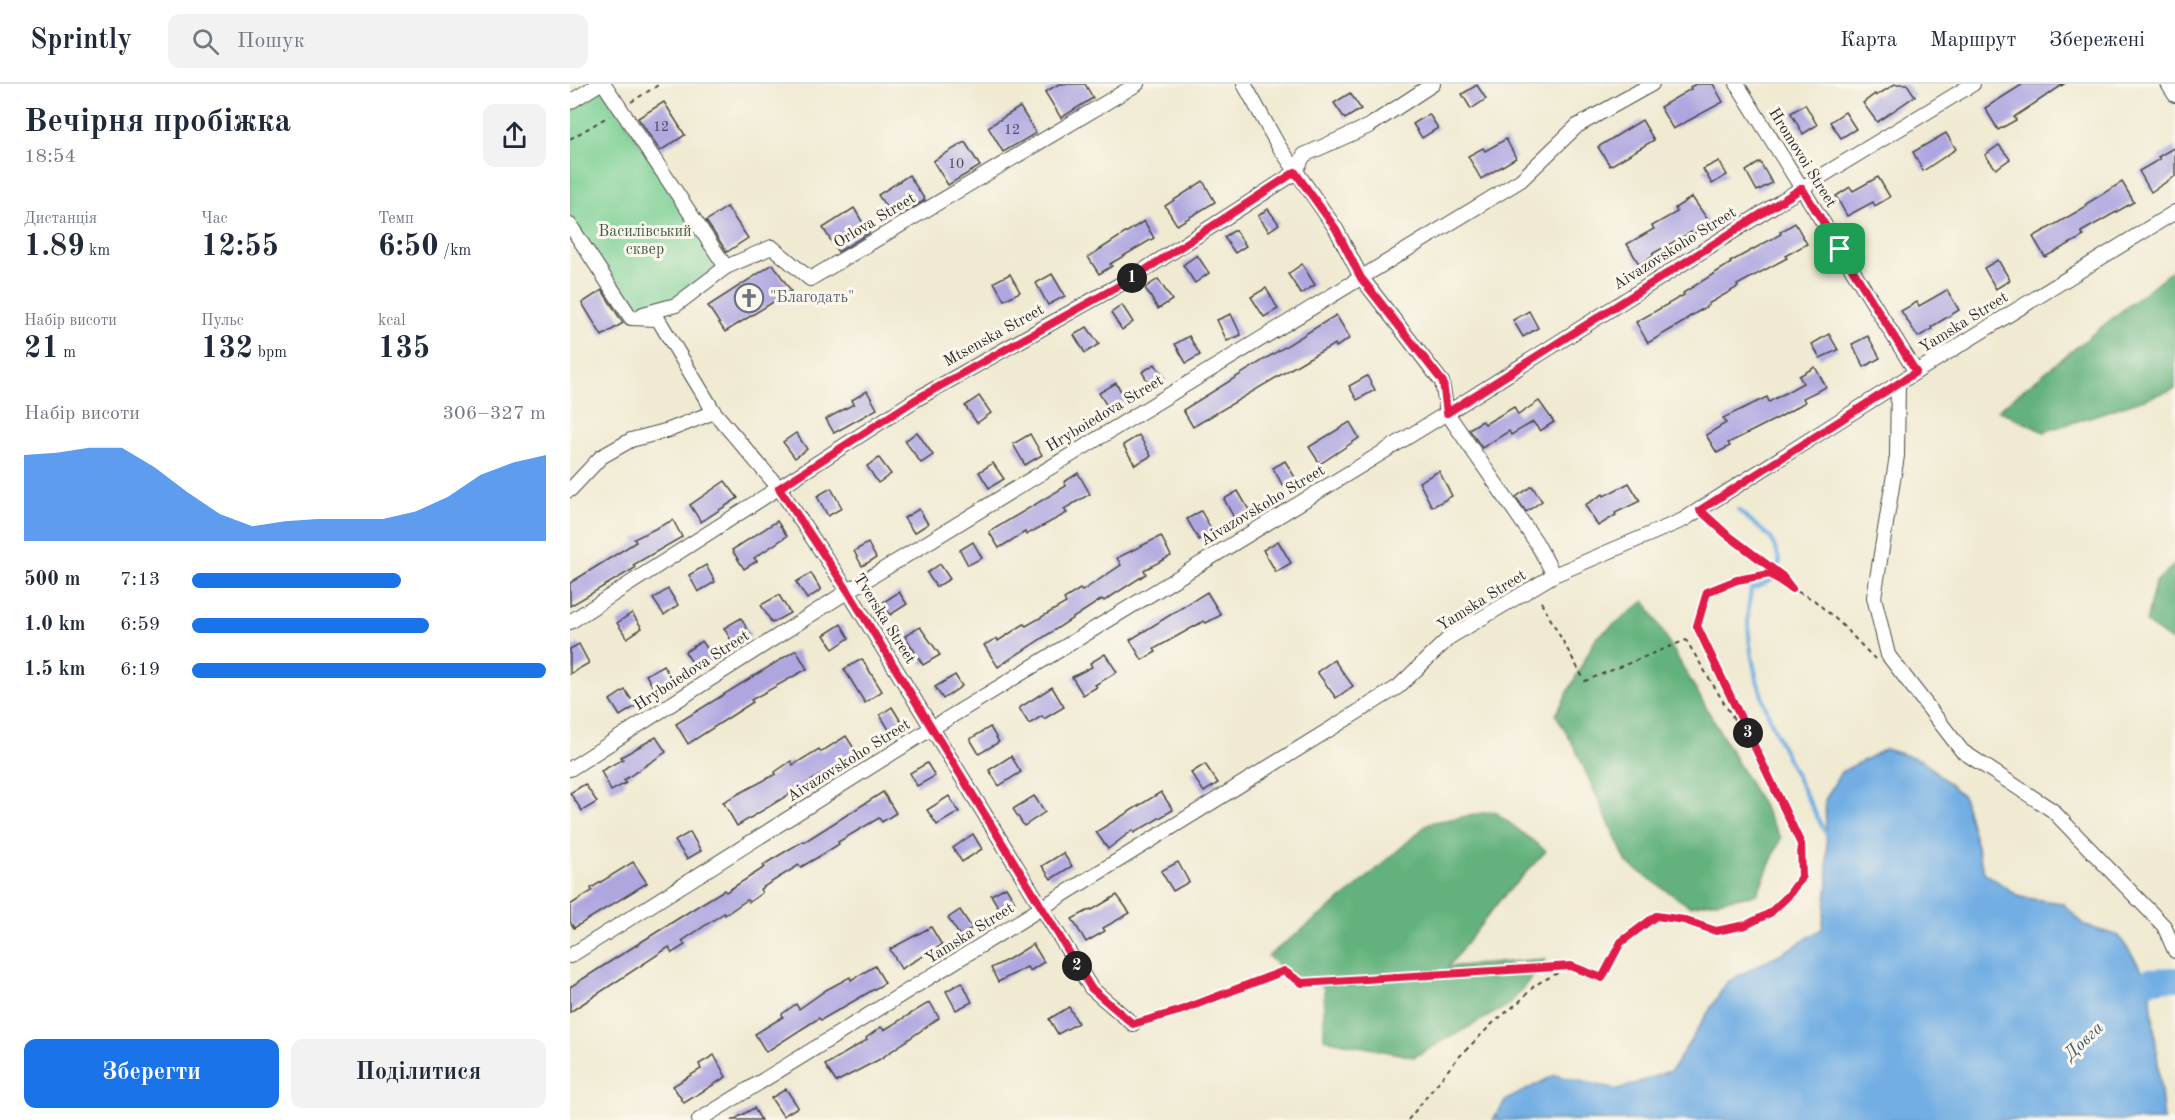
<!DOCTYPE html>
<html lang="uk">
<meta charset="utf-8">
<style>
:root{--surface:#fff;--page:#f2f2f3;--text:#1f2937;--muted:#747a83;--line:#e0e1e3;--accent:#1a73e8}
body{margin:0;font-family:"Old Standard TT",serif;background:var(--page);color:var(--text);height:100vh;display:flex;flex-direction:column;font-size:22px;white-space:nowrap}
*{box-sizing:border-box;margin:0}
p{font-size:20px;color:var(--muted)}
.icon{flex:none;width:33px;height:33px;fill:none;stroke:currentColor;stroke-width:2;stroke-linecap:round;stroke-linejoin:round}
.map{position:relative;flex:1;overflow:hidden}
.panel{display:flex;flex-direction:column;background:var(--surface);width:570px}
.panel>*{flex:none}
.pin{position:absolute;display:grid;place-items:center;width:51px;height:51px;color:#fff;margin:-26px;border-radius:12px;box-shadow:0 3px 9px #0006}
.km{position:absolute;width:30px;height:30px;margin:-15px;border-radius:50%;background:#222;color:#fff;font-size:16px;line-height:30px;text-align:center}
.round{display:grid;place-items:center;flex:none;width:63px;height:63px;border-radius:12px;background:var(--page)}
.head{display:flex;align-items:center;justify-content:space-between;height:102px;padding:0 24px}
h1{font-size:33px;font-weight:700;line-height:45px}
.metrics{display:grid;grid-template-columns:repeat(3,1fr);gap:9px;height:102px;padding:6px 24px}
.metrics div{display:grid;align-content:center}
.metrics b{font-size:30px;font-weight:700}
.metrics small{font-size:16px;font-weight:400}
.metrics p{font-size:16px}
.chart{height:168px;padding:12px 24px}
.chart p{display:flex;justify-content:space-between}
.chart svg{width:100%;height:108px;margin-top:6px;fill:var(--accent);opacity:.7}
.cta{display:flex;gap:12px;margin-top:auto;padding:12px 24px}
.cta a{flex:1;height:69px;border-radius:12px;background:var(--accent);color:#fff;font-size:24px;font-weight:700;line-height:69px;text-align:center}
.cta a+a{background:var(--page);color:var(--text)}
ul{padding:0 24px;list-style:none;font-size:20px}
li{display:grid;grid-template-columns:96px 72px 1fr;align-items:center;height:45px}
li i{height:15px;border-radius:8px;background:var(--accent)}
header{display:flex;align-items:center;gap:36px;box-sizing:border-box;height:84px;padding:0 30px;background:var(--surface);border-bottom:2px solid var(--line)}
header strong{font-size:28px}
nav{display:flex;gap:33px;margin-inline-start:auto;font-size:21px}
.search{width:420px;height:54px;background:var(--page);display:flex;align-items:center;gap:15px;box-sizing:border-box;padding:0 21px;border-radius:12px;color:var(--muted);font-size:22px}
main{display:flex;flex:1;min-height:0}
.map>svg:first-child{display:block}
</style>
<header>
<strong>Sprintly</strong>
<div class="search"><svg class="icon" aria-label="search" viewBox="0 0 24 24"><circle cx="10" cy="10" r="6"/><path d="M15 15l6 6"/></svg>Пошук</div>
<nav><a>Карта</a><a>Маршрут</a><a>Збережені</a></nav>
</header>
<main>
<section class="panel">
<div class="head"><div><h1>Вечірня пробіжка</h1><p>18:54</p></div><a class="round"><svg class="icon" aria-label="share" viewBox="0 0 24 24"><path d="M12 15V3M7 8l5-5 5 5M5 13v7h14v-7"/></svg></a></div>
<div class="metrics">
<div><p>Дистанція</p><b>1.89<small> km</small></b></div>
<div><p>Час</p><b>12:55</b></div>
<div><p>Темп</p><b>6:50<small> /km</small></b></div>
</div>
<div class="metrics">
<div><p>Набір висоти</p><b>21<small> m</small></b></div>
<div><p>Пульс</p><b>132<small> bpm</small></b></div>
<div><p>kcal</p><b>135</b></div>
</div>
<div class="chart"><p><span>Набір висоти</span>306–327 m</p>
<svg viewBox="0 0 160 44" preserveAspectRatio="none"><path d="M0 44V9L10 8L20 6L30 6L40 14L50 24L60 33L70 38L80 36L90 35L100 35L110 35L120 32L130 26L140 17L150 12L160 9V44z"/></svg>
</div>
<ul>
<li><b>500 m</b>7:13<i style="width:59%"></i></li>
<li><b>1.0 km</b>6:59<i style="width:67%"></i></li>
<li><b>1.5 km</b>6:19<i style="width:100%"></i></li>
</ul>
<div class="cta"><a>Зберегти</a><a>Поділитися</a></div>
</section>
<div class="map">
<svg width="1605" height="1036" viewBox="0 0 1605 1036">
<rect width="100%" height="100%" fill="#fbf7ec"/>
<filter id="ink" filterUnits="userSpaceOnUse"><feTurbulence type="fractalNoise" baseFrequency=".0167" numOctaves="2"/><feDisplacementMap in="SourceGraphic" scale="12" xChannelSelector="R" yChannelSelector="G"/><feConvolveMatrix kernelMatrix="1 2 1 2 8 2 1 2 1" color-interpolation-filters="sRGB"/></filter>
<filter id="wash" filterUnits="userSpaceOnUse"><feTurbulence type="fractalNoise" baseFrequency=".008" numOctaves="4" result="noise"/><feDisplacementMap in="SourceGraphic" scale="24" xChannelSelector="R" yChannelSelector="G"/><feGaussianBlur stdDeviation="1.35" result="paint"/><feColorMatrix in="noise" values="0 0 0 0 0 0 0 0 0 0 0 0 0 0 0 0 0 1.4 0 .05"/><feComposite in="paint" operator="in"/></filter>
<g filter="url(#wash)">
<rect width="100%" height="100%" fill="#f0ead2"/>
<polygon fill="#7acf93" stroke="#527d5f" stroke-width="1.5" points="29,0 156,183 106,221 61,234 0,141 0,18"/>
<g fill="#63b27d" stroke="#476e54" stroke-width="1.5">
<polygon points="1605,184 1605,305 1474,348 1428,326"/>
<polygon points="1605,480 1605,559 1576,539 1585,499"/>
<polygon points="1075,517 1211,754 1187,810 1119,822 1057,779 1004,662 986,631 1026,554"/>
<polygon points="924,727 976,767 930,816 878,883 976,875 939,921 844,973 754,955 754,903 714,887 698,872 782,807 859,739"/>
</g>
<polygon fill="#72aee3" stroke="#4e6c87" stroke-width="1.5" points="1315,665 1352,676 1393,712 1414,788 1450,813 1492,819 1516,842 1549,852 1579,896 1594,1036 923,1036 936,1016 985,991 1048,1006 1102,986 1157,898 1225,862 1252,845 1258,800 1255,716 1271,688"/>
<g fill="none" stroke-linecap="round" stroke-linejoin="round">
<path stroke="#72aee3" stroke-width="4" d="M1168,426L1201,454L1210,477C1203,497 1201,499 1181,505C1180,516 1177,527 1178,538C1181,615 1222,683 1256,750"/>
<polyline stroke="#72aee3" stroke-width="24" points="1556,917 1579,896 1605,895"/>
</g>
<g id="blocks">
<g fill="#afa6e0">
<polygon points="489,0 515,0 523,14 491,34 475,8"/>
<polygon points="1126,0 1143,0 1153,18 1103,45 1090,23 1121,5 1120,3"/>
<polygon points="1325,0 1337,0 1345,12 1307,38 1293,19 1305,10 1306,12"/>
<polygon points="1453,0 1494,0 1444,33 1446,36 1428,46 1415,24"/>
<polygon points="907,1 916,15 901,25 892,10"/>
<polygon points="780,9 791,25 775,35 764,19"/>
<polygon points="94,18 115,51 90,67 68,34"/>
<polygon points="1235,20 1247,41 1233,50 1221,29"/>
<polygon points="450,23 466,49 433,68 418,43"/>
<polygon points="1275,28 1286,45 1271,54 1260,38"/>
<polygon points="859,30 868,44 852,54 843,40"/>
<polygon points="1072,36 1084,56 1040,82 1028,63"/>
<polygon points="1376,49 1386,65 1353,87 1343,68"/>
<polygon points="936,55 946,74 911,95 898,72 913,64 915,67"/>
<polygon points="395,58 410,82 378,101 363,77"/>
<polygon points="1429,61 1440,75 1426,85 1415,71"/>
<polygon points="1605,63 1605,92 1581,108 1569,87 1590,75 1588,73"/>
<polygon points="1149,77 1157,91 1142,100 1133,85"/>
<polygon points="1190,78 1202,99 1187,107 1176,87"/>
<polygon points="339,91 355,116 324,135 308,111"/>
<polygon points="1308,93 1320,113 1305,122 1303,118 1277,132 1266,112 1280,103 1283,107"/>
<polygon points="633,97 645,118 607,141 595,122"/>
<polygon points="1552,98 1564,118 1511,148 1514,152 1475,173 1463,153 1517,122 1516,120"/>
<polygon points="1122,113 1140,139 1122,151 1121,148 1082,170 1084,172 1069,180 1057,160 1084,145 1082,142 1107,128 1105,124"/>
<polygon points="157,123 178,154 157,168 136,137"/>
<polygon points="284,124 299,149 268,168 253,144"/>
<polygon points="698,125 709,140 699,147 688,132"/>
<polygon points="574,137 584,154 540,180 542,182 529,190 518,173"/>
<polygon points="1225,139 1237,160 1215,172 1217,174 1167,201 1168,203 1138,220 1139,221 1116,235 1117,236 1078,259 1066,238 1114,211 1113,209 1161,179 1160,178 1211,150 1210,148"/>
<polygon points="665,146 676,162 665,169 654,153"/>
<polygon points="627,171 639,189 625,199 613,181"/>
<polygon points="1428,176 1440,196 1426,205 1414,184"/>
<polygon points="203,180 221,207 155,248 138,222"/>
<polygon points="732,180 745,201 731,210 718,190"/>
<polygon points="440,190 450,208 434,216 424,198"/>
<polygon points="482,190 495,212 478,221 466,199"/>
<polygon points="588,195 602,216 588,225 575,204"/>
<polygon points="696,204 708,225 694,233 681,213"/>
<polygon points="32,206 53,239 32,252 12,219"/>
<polygon points="1377,206 1389,226 1361,243 1362,245 1348,253 1331,227 1347,218 1349,222"/>
<polygon points="552,221 563,238 552,246 541,229"/>
<polygon points="959,227 968,244 953,253 943,236"/>
<polygon points="661,230 671,251 657,257 647,236"/>
<polygon points="766,231 780,254 766,263 765,260 739,274 623,343 613,326"/>
<polygon points="517,243 529,260 515,269 504,251"/>
<polygon points="1259,250 1268,266 1250,274 1242,260"/>
<polygon points="619,252 630,271 616,279 605,260"/>
<polygon points="1298,252 1310,274 1294,283 1282,260"/>
<polygon points="585,280 595,295 582,304 572,288"/>
<polygon points="1245,283 1256,303 1233,314 1235,318 1210,333 1158,359 1160,362 1147,369 1136,351 1156,339 1153,334 1197,313 1199,318 1233,299 1229,292"/>
<polygon points="797,292 805,306 787,316 779,302"/>
<polygon points="546,299 557,317 540,327 529,309"/>
<polygon points="297,307 307,325 264,349 256,335 284,320 282,316"/>
<polygon points="409,312 421,329 407,339 395,322"/>
<polygon points="969,317 984,338 970,347 963,338 941,351 939,347 912,364 899,345 912,337 915,340 944,323 948,331"/>
<polygon points="780,338 789,354 750,380 739,363"/>
<polygon points="347,348 363,371 351,379 335,357"/>
<polygon points="226,349 237,365 225,374 213,358"/>
<polygon points="460,350 472,371 455,381 443,360"/>
<polygon points="569,351 581,372 565,381 553,361"/>
<polygon points="309,374 321,390 308,399 297,382"/>
<polygon points="715,377 726,395 713,402 703,384"/>
<polygon points="423,379 434,395 419,404 409,388"/>
<polygon points="869,387 882,412 862,423 849,398"/>
<polygon points="508,389 520,410 494,425 497,429 456,451 455,448 429,464 419,448 496,402 494,398"/>
<polygon points="155,397 168,414 131,438 120,421"/>
<polygon points="1059,399 1070,417 1045,429 1046,431 1028,442 1015,421 1033,410 1034,412"/>
<polygon points="962,402 972,417 956,428 946,413"/>
<polygon points="261,404 272,424 258,432 247,412"/>
<polygon points="668,407 679,426 664,434 654,415"/>
<polygon points="349,425 358,440 344,449 334,434"/>
<polygon points="631,427 643,448 629,456 617,435"/>
<polygon points="103,436 112,453 63,481 65,484 0,522 0,499 66,458 64,455"/>
<polygon points="207,437 217,452 184,474 187,477 174,485 162,466"/>
<polygon points="591,452 601,472 574,486 576,490 534,517 532,515 428,583 414,561 427,554 428,557 454,540 456,542 496,519 494,515 510,505 512,507 551,481 547,474"/>
<polygon points="708,457 721,479 706,488 693,466"/>
<polygon points="403,458 412,474 398,481 390,466"/>
<polygon points="298,459 306,474 292,482 284,467"/>
<polygon points="370,480 380,495 366,503 357,489"/>
<polygon points="136,481 145,498 128,508 119,491"/>
<polygon points="241,489 251,506 237,515 226,498"/>
<polygon points="98,505 108,521 94,531 83,515"/>
<polygon points="329,508 337,520 320,531 312,519"/>
<polygon points="637,508 651,531 636,539 634,537 584,565 586,568 572,576 560,556"/>
<polygon points="209,511 220,529 202,539 191,521"/>
<polygon points="62,529 72,544 57,554 47,539"/>
<polygon points="171,534 181,552 164,561 154,544"/>
<polygon points="271,540 279,554 263,565 254,551"/>
<polygon points="350,543 370,571 353,581 335,552"/>
<polygon points="132,557 144,574 127,586 115,568"/>
<polygon points="9,560 19,579 0,590 0,565"/>
<polygon points="226,566 237,585 181,616 183,618 118,660 106,640"/>
<polygon points="535,570 547,588 525,601 527,603 513,611 502,593 522,583 520,579"/>
<polygon points="292,575 312,607 295,619 274,585"/>
<polygon points="764,576 783,602 766,614 747,588"/>
<polygon points="93,581 105,600 88,611 76,591"/>
<polygon points="385,591 392,602 373,615 365,603"/>
<polygon points="482,603 494,623 474,635 472,632 459,640 449,624"/>
<polygon points="55,606 66,622 50,632 40,616"/>
<polygon points="322,623 333,641 321,649 310,631"/>
<polygon points="420,643 429,658 409,670 400,655"/>
<polygon points="276,652 287,669 167,742 153,718 206,690 205,688 221,677 223,681 249,665 251,668"/>
<polygon points="86,653 96,668 54,696 56,699 41,707 31,687 53,675 51,673"/>
<polygon points="441,672 451,688 429,702 419,686"/>
<polygon points="357,679 365,692 347,702 340,689"/>
<polygon points="635,680 648,699 634,708 621,689"/>
<polygon points="15,700 27,718 12,727 0,709"/>
<polygon points="313,708 326,729 312,738 309,734 268,758 269,760 255,769 231,783 229,781 190,805 192,809 179,818 177,816 155,831 154,829 112,857 115,861 102,869 99,863 0,928 0,903 128,822 154,806 156,808 195,783 193,781 233,757 234,758"/>
<polygon points="591,708 603,726 564,749 563,746 538,765 526,748"/>
<polygon points="379,712 389,728 367,741 357,726"/>
<polygon points="464,712 475,728 454,742 443,725"/>
<polygon points="120,748 131,767 117,775 105,757"/>
<polygon points="403,750 412,765 392,778 383,764"/>
<polygon points="493,769 502,782 481,795 472,782"/>
<polygon points="63,778 77,799 4,844 0,838 0,821 22,807 21,804"/>
<polygon points="608,778 619,798 603,807 591,787"/>
<polygon points="436,803 445,818 430,826 421,811"/>
<polygon points="547,811 560,829 533,844 535,847 516,858 502,835 521,825 522,826"/>
<polygon points="390,826 402,844 390,852 378,834"/>
<polygon points="361,843 372,861 331,885 320,865"/>
<polygon points="463,860 474,878 460,887 457,883 428,898 421,884 439,875"/>
<polygon points="305,882 315,899 251,936 249,934 196,968 185,950 213,933 212,930 226,920 229,925 256,906 280,893 281,896"/>
<polygon points="392,898 402,918 386,926 376,907"/>
<polygon points="360,918 369,934 310,975 266,998 255,981 297,956 296,954 311,943 314,946"/>
<polygon points="499,923 508,939 488,950 479,935"/>
<polygon points="144,971 156,993 114,1019 103,1002 131,985 129,980"/>
<polygon points="216,1005 228,1023 213,1032 201,1014"/>
<polygon points="184,1024 191,1036 163,1036"/>
</g>
</g>
</g>
<g filter="url(#ink)">
<use href="#blocks" fill-opacity="0" stroke="#494844" stroke-width="1.5"/>
<g fill="none" stroke-linecap="round" stroke-linejoin="round">
<g stroke="#494844" stroke-width="16">
<g id="minor">
<polyline points="34,0 156,183"/>
<polyline points="674,0 708,61 766,145 791,193 872,298 877,329 966,458 984,491"/>
<polyline points="1167,0 1346,288"/>
<polyline points="1598,0 1605,11"/>
<polyline points="0,18 29,0"/>
<polyline points="0,141 61,234 88,235 144,328 209,404 278,507 521,904 563,940"/>
<polyline points="73,230 106,221 156,183 202,163 240,195 567,0"/>
<polyline points="1328,299 1327,372 1304,513 1318,571 1392,667 1482,726 1594,842 1605,867"/>
<polyline points="0,406 31,373 61,356 99,346 144,328"/>
<polyline points="0,538 345,316 563,193 725,89 734,71 799,42 863,0"/>
<polyline points="0,685 278,507 951,96 1007,42 1082,0"/>
<polyline points="0,872 362,644 877,329 1232,104 1403,0"/>
<polyline points="129,1036 828,603 880,553 984,491 1113,436 1346,288 1605,128"/>
</g>
</g>
<g stroke="#494844" stroke-width="2" stroke-dasharray="4.5 4.5" stroke-linecap="butt">
<polyline points="61,18 90,0"/>
<polyline points="0,55 39,32"/>
<polyline points="1138,434 1212,492 1222,505 1244,516 1269,538 1305,575"/>
<polyline points="1194,682 1127,542 1137,508 1167,496 1200,490 1222,505"/>
<polyline points="574,937 609,927 714,887 732,899 1001,882 1032,894 1051,858 1086,832 1114,836 1146,847 1176,841 1200,829 1218,812 1232,793 1231,760 1200,695 1116,556 1015,597 970,516"/>
<polyline points="838,1036 886,976 923,939 950,917 965,901 999,883"/>
</g>
<use href="#minor" stroke="#fff" stroke-width="14"/>
</g>
</g>
<g fill="none" stroke-linecap="round" stroke-linejoin="round" filter="url(#ink)">
<g stroke="#fff" stroke-width="12">
<polygon id="route" points="725,88 766,145 791,194 873,298 877,329 1232,104 1346,288 1130,426 1155,449 1212,492 1222,505 1200,490 1167,496 1137,508 1127,542 1231,760 1232,793 1218,812 1200,829 1176,841 1146,847 1114,836 1086,832 1051,858 1032,894 1001,882 732,899 714,887 609,927 563,940 521,904 278,507 209,404 345,316 563,194"/>
</g>
<use href="#route" stroke="#e11d48" stroke-width="8"/>
</g>
<defs>
<g id="church-ring" transform="scale(1.5)"><circle r="9.5" fill="#fbf7ec" stroke="#6b7280" stroke-width="1.5"/><path d="M-1.2-6h2.4v3.5h3.3v2.4h-3.3V6h-2.4V-.1h-3.3v-2.4h3.3Z" fill="#6b7280"/></g>
</defs>
<g fill-rule="evenodd">
<use href="#church-ring" x="179" y="214"/>
</g>
<g text-anchor="middle" dominant-baseline="central" stroke-width="6" stroke-linejoin="round" paint-order="stroke">
<g font-size="14" fill="#4c4a58">
<text x="91" y="43">12</text>
<text x="442" y="46">12</text>
<text x="386" y="80">10</text>
</g>
<g font-size="16" fill="#2b2b2b" stroke="#fbf7ec">
<text transform="translate(1232 74) rotate(58)">Hromovoi Street</text>
<text transform="translate(305 137) rotate(-31)">Orlova Street</text>
<text transform="translate(1105 165) rotate(-32)">Aivazovskoho Street</text>
<text transform="translate(1394 239) rotate(-32)">Yamska Street</text>
<text transform="translate(424 252) rotate(-29)">Mtsenska Street</text>
<text transform="translate(535 330) rotate(-31)">Hryboiedova Street</text>
<text transform="translate(693 422) rotate(-31)">Aivazovskoho Street</text>
<text transform="translate(912 517) rotate(-32)">Yamska Street</text>
<text transform="translate(314 535) rotate(58)">Tverska Street</text>
<text transform="translate(122 587) rotate(-33)">Hryboiedova Street</text>
<text transform="translate(279 677) rotate(-32)">Aivazovskoho Street</text>
<text transform="translate(400 850) rotate(-32)">Yamska Street</text>
</g>
<g font-size="16" fill="#435c4a" stroke="#fbf7ec">
<text x="75" y="148">Василівський<tspan x="75" dy="18">сквер</tspan></text>
</g>
<g font-size="16" fill="#5b616d" stroke="#fbf7ec" text-anchor="start">
<text x="200" y="214">"Благодать"</text>
</g>
<g font-size="18" font-style="italic" fill="#44596b" stroke="#fbf7ec">
<text transform="translate(1514 957) rotate(-43)">Довга</text>
</g>
</g>
</svg>
<div class="pin" style="left:1270px;top:165px;background:#1e9e55"><svg class="icon" aria-label="arrive" viewBox="0 0 24 24"><path d="M6 21V4h12l-3 4 3 4H6"/></svg></div>
<b class="km" style="left:562px;top:194px">1</b>
<b class="km" style="left:507px;top:882px">2</b>
<b class="km" style="left:1178px;top:649px">3</b>
</div>
</main>
